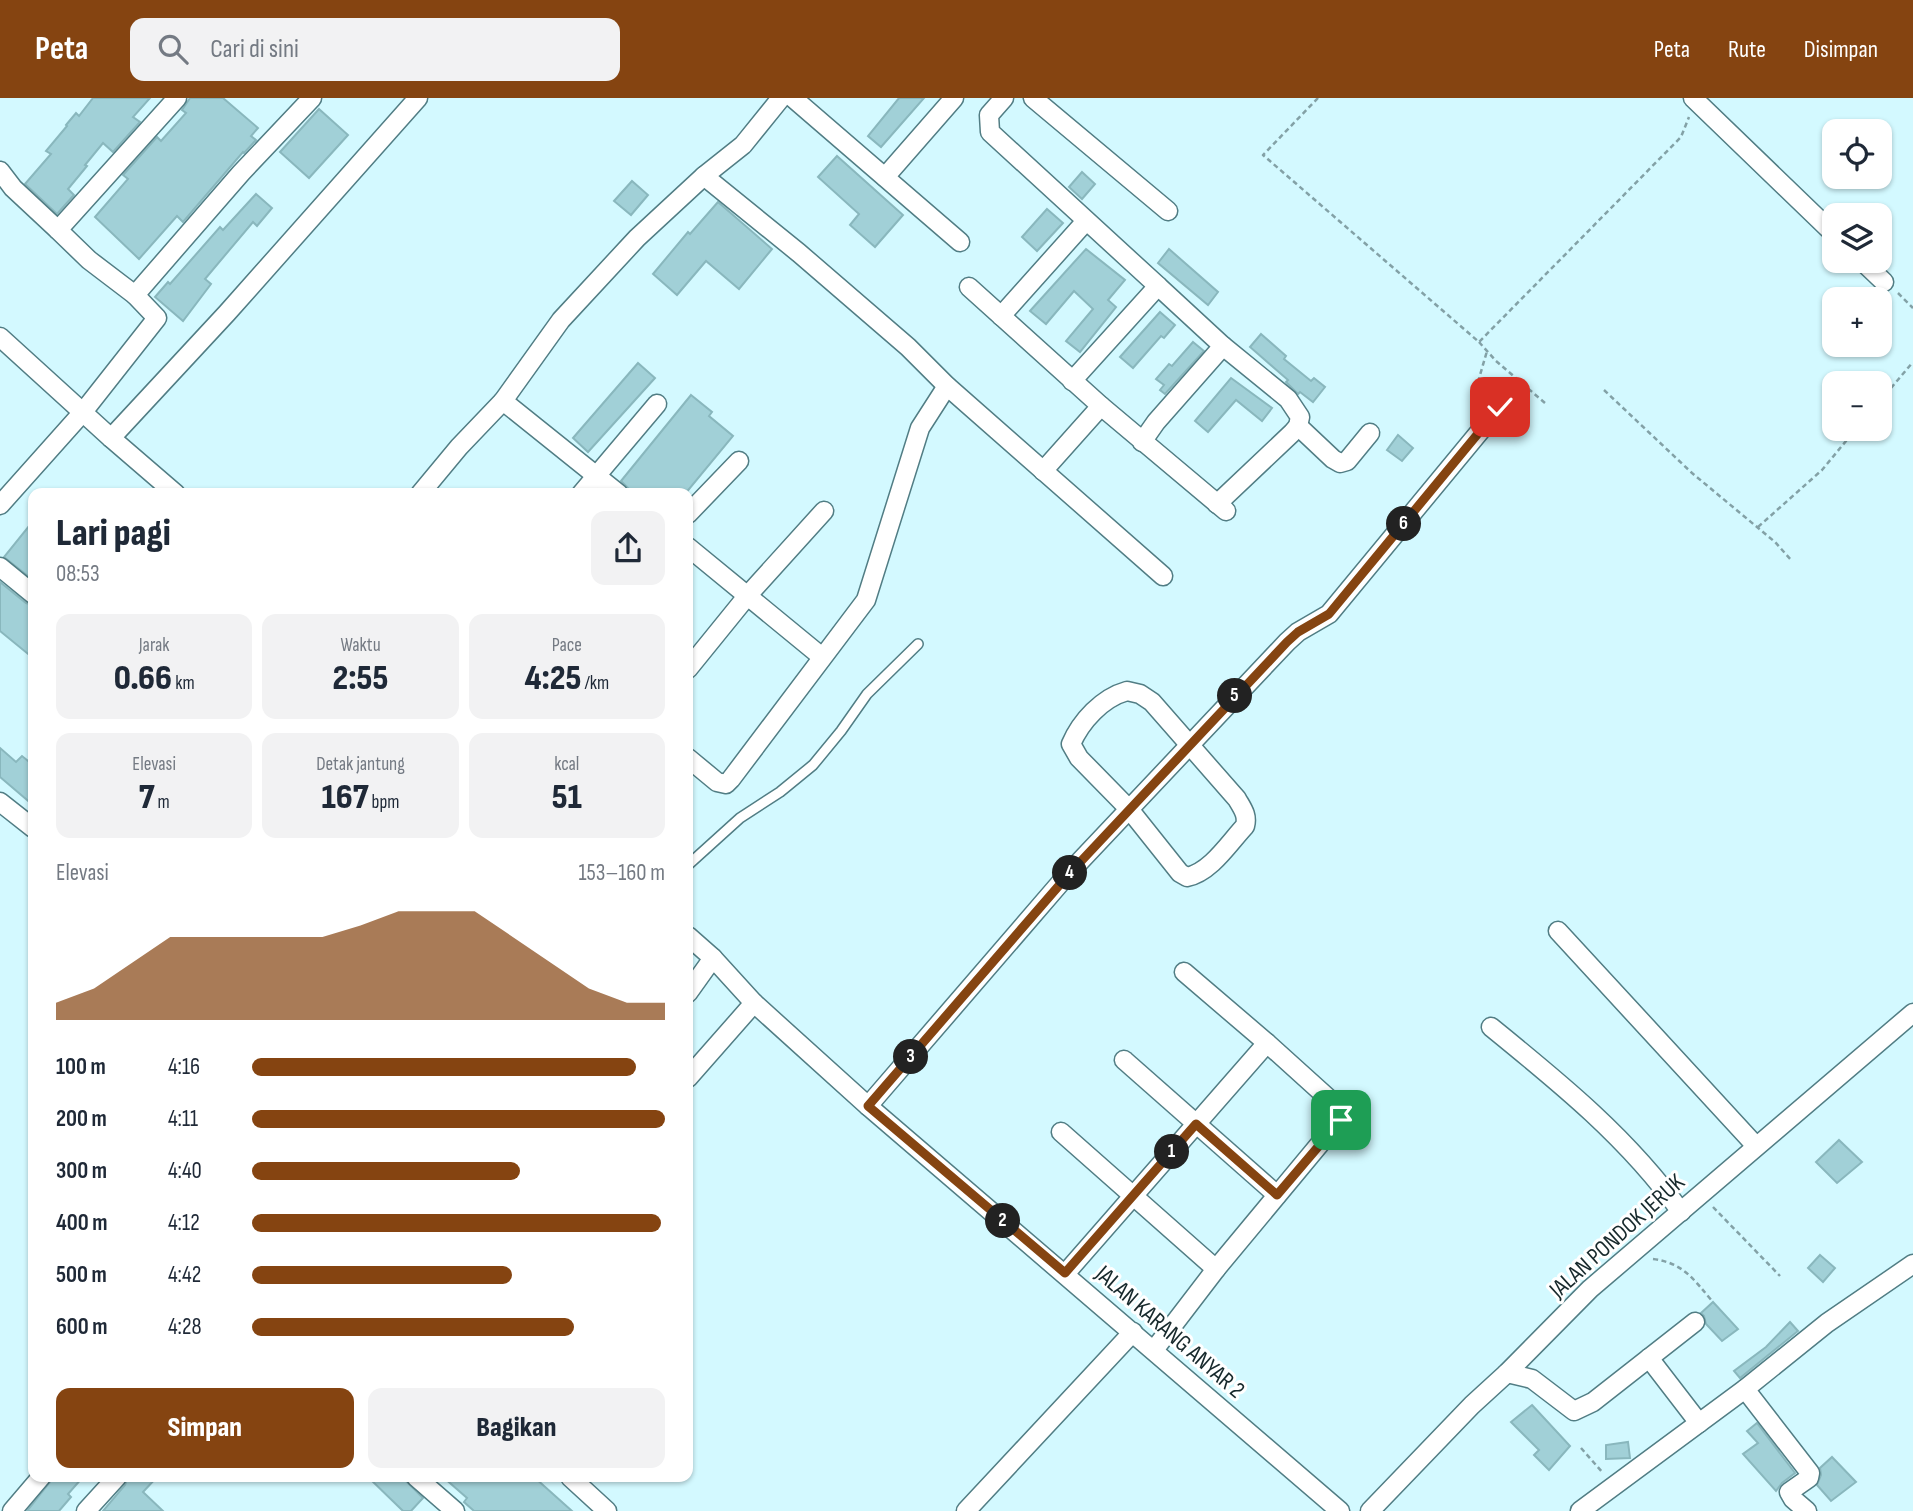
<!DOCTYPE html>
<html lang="id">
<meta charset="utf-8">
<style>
:root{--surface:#fff;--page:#f2f2f3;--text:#1f2937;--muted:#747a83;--accent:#854411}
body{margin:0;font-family:"Sofia Sans Condensed",sans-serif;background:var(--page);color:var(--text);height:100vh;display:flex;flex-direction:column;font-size:26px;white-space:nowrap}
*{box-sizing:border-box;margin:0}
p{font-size:23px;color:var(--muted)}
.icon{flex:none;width:38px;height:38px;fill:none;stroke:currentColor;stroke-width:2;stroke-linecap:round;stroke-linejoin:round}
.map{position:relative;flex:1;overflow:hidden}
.sheet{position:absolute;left:28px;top:390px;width:665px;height:994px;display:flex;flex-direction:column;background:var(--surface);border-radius:14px;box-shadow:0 2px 5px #0004}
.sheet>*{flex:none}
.tools{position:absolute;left:1822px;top:21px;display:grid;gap:14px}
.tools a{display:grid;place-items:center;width:70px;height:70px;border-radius:14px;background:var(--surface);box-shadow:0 2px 5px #0004;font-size:35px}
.pin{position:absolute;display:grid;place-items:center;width:60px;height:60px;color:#fff;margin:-30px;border-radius:14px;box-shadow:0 4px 10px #0006}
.km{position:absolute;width:35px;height:35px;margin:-18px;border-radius:50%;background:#222;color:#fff;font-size:19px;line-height:35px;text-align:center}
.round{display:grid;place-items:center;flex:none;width:74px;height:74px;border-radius:14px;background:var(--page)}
.summary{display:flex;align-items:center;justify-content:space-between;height:119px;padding:0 28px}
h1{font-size:38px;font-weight:800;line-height:52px}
.stats{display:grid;grid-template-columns:repeat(3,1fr);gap:10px;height:119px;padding:7px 28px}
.stats div{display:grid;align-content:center;border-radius:14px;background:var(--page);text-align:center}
.stats b{font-size:35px;font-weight:800}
.stats small{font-size:19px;font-weight:400}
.stats p{font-size:19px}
.chart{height:196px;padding:14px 28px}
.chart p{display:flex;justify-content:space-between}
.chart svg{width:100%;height:126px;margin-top:7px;fill:var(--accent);opacity:.7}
.cta{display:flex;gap:14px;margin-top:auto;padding:14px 28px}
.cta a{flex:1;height:80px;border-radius:14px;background:var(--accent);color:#fff;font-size:28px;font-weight:800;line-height:80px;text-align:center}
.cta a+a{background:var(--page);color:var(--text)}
ul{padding:0 28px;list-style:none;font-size:23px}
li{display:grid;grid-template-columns:112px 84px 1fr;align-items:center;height:52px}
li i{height:18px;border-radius:9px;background:var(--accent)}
header{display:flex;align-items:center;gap:42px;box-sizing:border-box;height:98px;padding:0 35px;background:var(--accent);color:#fff}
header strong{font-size:33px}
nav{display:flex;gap:38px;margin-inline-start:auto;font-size:24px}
.search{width:490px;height:63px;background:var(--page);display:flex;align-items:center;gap:18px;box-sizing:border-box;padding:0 24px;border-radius:14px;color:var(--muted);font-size:26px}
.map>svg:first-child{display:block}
</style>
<header>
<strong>Peta</strong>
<div class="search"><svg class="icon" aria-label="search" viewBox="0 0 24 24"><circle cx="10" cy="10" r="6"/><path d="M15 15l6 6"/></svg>Cari di sini</div>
<nav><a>Peta</a><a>Rute</a><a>Disimpan</a></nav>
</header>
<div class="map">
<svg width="1913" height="1413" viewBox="0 0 1913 1413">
<rect width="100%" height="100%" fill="#d3f9ff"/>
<g fill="#a1d0d7" stroke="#89b7bd" stroke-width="2">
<polygon points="93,0 150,0 133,19 140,24 113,54 103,45 85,67 87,68 68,91 74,97 57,116 25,86 51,56 46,53 67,28 66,27 76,15 79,18"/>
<polygon points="190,0 223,0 258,30 251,38 256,42 244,55 243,54 183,124 177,118 139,161 95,119 128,81 123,77 157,39 161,43 186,15 182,12"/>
<polygon points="899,0 924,0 881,49 868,38"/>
<polygon points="319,11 348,37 309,80 280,54"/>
<polygon points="837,58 903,117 875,149 850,127 859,116 818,79"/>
<polygon points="1082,74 1095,86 1082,101 1069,89"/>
<polygon points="632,83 648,97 631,117 614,103"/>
<polygon points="256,96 272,110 257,128 253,124 205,181 211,186 183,223 155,199 168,184 170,186 220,129 223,132"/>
<polygon points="718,104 772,151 739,191 706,163 677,197 653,176 688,134 690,136"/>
<polygon points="1047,111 1063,125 1037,153 1022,139"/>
<polygon points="1086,151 1125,182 1108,202 1116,209 1080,254 1066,243 1093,211 1074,193 1046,226 1030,213"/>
<polygon points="1169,151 1218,194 1208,207 1158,165"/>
<polygon points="1160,214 1175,227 1164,240 1161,238 1133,270 1120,259"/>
<polygon points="1261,236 1286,258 1284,261 1311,283 1314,280 1325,289 1313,304 1300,294 1298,296 1286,284 1288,282 1250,249"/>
<polygon points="1193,244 1204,253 1165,296 1160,292 1164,287 1156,281 1169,266 1172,268"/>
<polygon points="638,265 655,280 588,354 573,340"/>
<polygon points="1231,280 1272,310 1262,323 1236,302 1208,334 1195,323"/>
<polygon points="691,297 712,314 709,318 733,338 685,396 634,396 621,383"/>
<polygon points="1398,337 1413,350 1402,363 1387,352"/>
<polygon points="33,423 33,482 4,459"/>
<polygon points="0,484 26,505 33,507 33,560 0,533"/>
<polygon points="0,650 16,664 22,658 33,667 33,707 0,679"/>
<polygon points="1839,1042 1862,1064 1837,1085 1816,1064"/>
<polygon points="1820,1157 1835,1170 1823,1184 1808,1170"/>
<polygon points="1713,1204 1738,1231 1722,1243 1706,1226 1704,1218 1701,1215"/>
<polygon points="1790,1224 1798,1233 1740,1280 1734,1273 1766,1249"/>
<polygon points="1532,1307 1570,1348 1549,1372 1534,1357 1539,1352 1511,1324"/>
<polygon points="1757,1325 1795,1375 1782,1385 1776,1393 1743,1356 1758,1345 1747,1333"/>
<polygon points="1628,1344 1630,1360 1606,1361 1606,1347"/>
<polygon points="1832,1359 1856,1384 1831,1403 1817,1387 1821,1377 1820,1370"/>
<polygon points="54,1379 83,1379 68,1396 71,1399 59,1413 27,1413"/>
<polygon points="128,1379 157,1379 143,1394 163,1413 103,1413 125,1387"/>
<polygon points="368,1379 402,1379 423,1400 411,1413 403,1413"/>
<polygon points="443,1379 534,1379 572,1413 474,1413 464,1404 467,1400"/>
</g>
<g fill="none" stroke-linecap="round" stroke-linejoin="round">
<g stroke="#517d84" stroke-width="12">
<polyline id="service" points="688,767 740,720 780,694 813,667 841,633 867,596 918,546"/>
</g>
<g stroke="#517d84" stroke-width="21">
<g id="minor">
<polyline points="793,0 960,144"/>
<polyline points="1004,0 989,17 990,34 1158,188"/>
<polyline points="1033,0 1168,113"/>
<polyline points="1693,0 1834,136"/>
<polyline points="0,73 13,90 58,132 177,0"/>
<polyline points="704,78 799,155 908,249 947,288 1163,478"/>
<polyline points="885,79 954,0"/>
<polyline points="58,132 89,162 135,197 241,75 312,0"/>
<polyline points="1862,163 1884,184"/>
<polyline points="969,189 1101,308 1043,373"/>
<polyline points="1001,218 1086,123"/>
<polyline points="0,239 111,340 176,396"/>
<polyline points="1072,283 1158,188 1223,248 1156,324 1142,344"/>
<polyline points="503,303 619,396"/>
<polyline points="1101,308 1226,413"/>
<polyline points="1298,328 1333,361 1340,365 1347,363 1370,335"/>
<polyline points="111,340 227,215 418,0"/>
<polyline points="420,396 459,349 503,303 561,222 637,140 704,78 743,47 781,0"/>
<polyline points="581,396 657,306"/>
<polyline points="1217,406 1292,335 1298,328 1300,319 1288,301 1223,248"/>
<polyline points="0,407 83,314 157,220 135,197"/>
<polyline points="688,416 739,363"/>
<polyline points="688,449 822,559"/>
<polyline points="0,469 33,496"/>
<polyline points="688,571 748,497 824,413"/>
<path d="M1127,593L1140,596L1152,604L1237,701C1242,710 1248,717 1245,728C1229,745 1211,774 1187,779L1180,775L1129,711L1079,660L1071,646C1081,623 1102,600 1127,593Z"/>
<polyline points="688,660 717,684 726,686 731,681 866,502 920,330 947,288"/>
<polyline points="0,704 33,730"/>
<polyline points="1558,833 1756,1048"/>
<polyline points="688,838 713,860 754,905 868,1008 1340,1413"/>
<polyline points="1184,874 1267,945"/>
<polyline points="688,895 713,860"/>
<path d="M1491,929C1560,985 1629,1041 1681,1114"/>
<polyline points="1124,962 1277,1097"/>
<polyline points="688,980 754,905"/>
<polyline points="868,1008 1068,776 1287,544 1298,534 1329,516 1500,309"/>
<polyline points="1061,1034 1216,1171"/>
<polyline points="1065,1176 1267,945 1339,1010 1343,1018 1216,1171 1154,1252"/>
<polyline points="1649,1260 1699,1325"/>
<polyline points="1507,1275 1532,1281 1574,1313 1593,1304 1695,1224"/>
<polyline points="1745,1291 1810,1375 1809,1380 1789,1394 1793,1401 1807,1413"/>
<polyline points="416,1379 455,1413"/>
<polyline points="570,1379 607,1413"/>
<polyline points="12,1413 41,1379"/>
<polyline points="86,1413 117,1379"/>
<polyline points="966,1413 1133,1234"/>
<polyline points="1370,1413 1472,1307 1507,1275 1590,1191 1913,915"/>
<polyline points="1580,1413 1745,1291 1827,1225 1913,1166"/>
</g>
</g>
<g stroke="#83a1a6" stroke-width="2.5" stroke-dasharray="5 3.5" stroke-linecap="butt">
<polyline points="1318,0 1263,57 1479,244 1681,39 1689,19"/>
<polyline points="1898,195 1913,210"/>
<polyline points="1479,244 1496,263 1545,305"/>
<polyline points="1604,292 1692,375 1775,444 1792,463"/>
<polyline points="1477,301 1478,284 1487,253"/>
<polyline points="1880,303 1913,264"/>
<polyline points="1758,429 1822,372 1856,331"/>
<polyline points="1713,1109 1780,1178"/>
<path d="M1653,1161C1684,1165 1694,1182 1713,1204"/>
<polyline points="1581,1350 1603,1375"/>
</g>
<use href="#service" stroke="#fff" stroke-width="9"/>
<use href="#minor" stroke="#fff" stroke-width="18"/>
</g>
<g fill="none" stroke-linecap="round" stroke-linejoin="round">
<g stroke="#fff" stroke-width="14">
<polyline id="route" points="1341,1022 1277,1097 1196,1026 1065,1175 868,1008 1069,776 1287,544 1298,534 1329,516 1500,309"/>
</g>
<use href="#route" stroke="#854411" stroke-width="9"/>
</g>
<g text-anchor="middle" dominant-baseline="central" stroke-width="6" stroke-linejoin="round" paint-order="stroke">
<g font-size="24" fill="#17292c" stroke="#fff">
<text transform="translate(1617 1138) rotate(-42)">JALAN PONDOK JERUK</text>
<text transform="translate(1170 1234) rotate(41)">JALAN KARANG ANYAR 2</text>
</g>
</g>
</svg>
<div class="tools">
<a><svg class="icon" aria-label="locate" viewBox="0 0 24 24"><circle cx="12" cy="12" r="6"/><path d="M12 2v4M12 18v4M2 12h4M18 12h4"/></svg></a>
<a><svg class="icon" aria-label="layers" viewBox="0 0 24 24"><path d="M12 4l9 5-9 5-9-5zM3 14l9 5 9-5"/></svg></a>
<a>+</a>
<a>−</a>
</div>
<div class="pin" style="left:1341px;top:1022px;background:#1e9e55"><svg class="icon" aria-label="arrive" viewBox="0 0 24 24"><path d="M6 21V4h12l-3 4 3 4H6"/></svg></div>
<div class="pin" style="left:1500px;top:309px;background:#d93025"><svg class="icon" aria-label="check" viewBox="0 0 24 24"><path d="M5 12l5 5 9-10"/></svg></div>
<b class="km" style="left:1172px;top:1054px">1</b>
<b class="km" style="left:1003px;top:1123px">2</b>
<b class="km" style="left:911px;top:959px">3</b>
<b class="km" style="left:1070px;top:775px">4</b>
<b class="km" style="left:1235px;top:598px">5</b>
<b class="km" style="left:1404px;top:426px">6</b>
<section class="sheet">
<div class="summary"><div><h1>Lari pagi</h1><p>08:53</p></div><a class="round"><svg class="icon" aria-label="share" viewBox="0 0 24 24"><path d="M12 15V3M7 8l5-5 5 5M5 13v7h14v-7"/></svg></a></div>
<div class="stats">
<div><p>Jarak</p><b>0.66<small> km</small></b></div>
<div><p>Waktu</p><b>2:55</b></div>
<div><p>Pace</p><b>4:25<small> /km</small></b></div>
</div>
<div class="stats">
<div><p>Elevasi</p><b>7<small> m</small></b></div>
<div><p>Detak jantung</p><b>167<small> bpm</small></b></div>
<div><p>kcal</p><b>51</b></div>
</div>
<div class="chart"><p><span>Elevasi</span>153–160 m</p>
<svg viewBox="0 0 160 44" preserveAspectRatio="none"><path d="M0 44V38L10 33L20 24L30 15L40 15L50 15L60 15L70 15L80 11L90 6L100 6L110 6L120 15L130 24L140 33L150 38L160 38V44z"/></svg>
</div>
<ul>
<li><b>100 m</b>4:16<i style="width:93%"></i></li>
<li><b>200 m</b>4:11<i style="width:100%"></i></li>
<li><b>300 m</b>4:40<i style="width:65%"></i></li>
<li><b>400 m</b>4:12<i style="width:99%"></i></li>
<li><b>500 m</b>4:42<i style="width:63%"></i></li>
<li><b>600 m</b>4:28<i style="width:78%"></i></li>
</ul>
<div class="cta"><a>Simpan</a><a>Bagikan</a></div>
</section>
</div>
